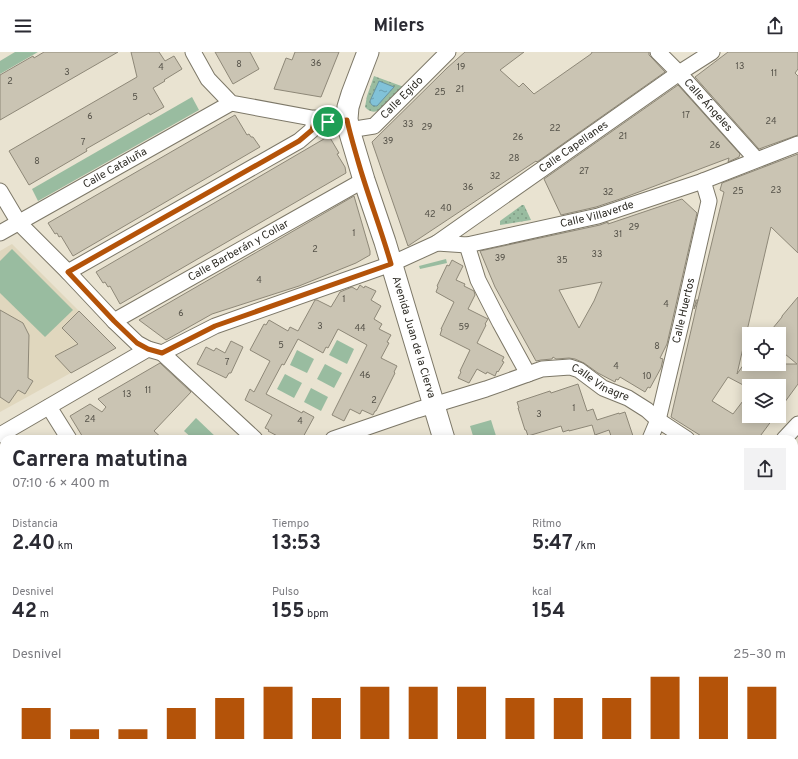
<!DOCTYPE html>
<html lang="es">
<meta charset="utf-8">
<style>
:root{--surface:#fff;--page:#f2f2f3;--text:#2b2b33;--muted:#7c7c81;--accent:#b45309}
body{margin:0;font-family:Overpass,sans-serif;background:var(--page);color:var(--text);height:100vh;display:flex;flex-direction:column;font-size:15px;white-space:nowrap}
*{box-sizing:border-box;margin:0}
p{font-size:13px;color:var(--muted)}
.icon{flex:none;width:22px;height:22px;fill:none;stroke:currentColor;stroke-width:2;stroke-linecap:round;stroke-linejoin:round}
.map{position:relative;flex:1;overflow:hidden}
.sheet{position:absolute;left:0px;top:383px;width:798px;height:324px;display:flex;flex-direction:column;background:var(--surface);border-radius:12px 12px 0 0;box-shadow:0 2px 10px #0003}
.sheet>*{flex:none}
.tools{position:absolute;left:742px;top:275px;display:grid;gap:8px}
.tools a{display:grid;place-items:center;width:44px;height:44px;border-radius:0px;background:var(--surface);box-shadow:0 2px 10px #0003;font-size:20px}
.pin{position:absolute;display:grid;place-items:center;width:34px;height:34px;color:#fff;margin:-17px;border:2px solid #fff;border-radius:50%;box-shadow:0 1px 4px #0007}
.round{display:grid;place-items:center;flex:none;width:42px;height:42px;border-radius:0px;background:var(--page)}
.head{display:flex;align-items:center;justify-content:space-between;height:68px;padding:0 12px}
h1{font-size:22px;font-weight:700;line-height:30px}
.figures{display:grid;grid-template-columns:repeat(3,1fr);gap:6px;height:68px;padding:4px 12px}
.figures div{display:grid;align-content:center}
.figures b{font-size:20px;font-weight:700}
.figures small{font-size:11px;font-weight:400}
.figures p{font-size:11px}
.chart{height:112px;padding:8px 12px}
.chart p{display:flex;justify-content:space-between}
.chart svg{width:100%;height:72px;margin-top:4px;stroke:var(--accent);stroke-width:6}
header{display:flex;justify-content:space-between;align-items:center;height:52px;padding:0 12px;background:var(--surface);font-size:18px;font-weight:700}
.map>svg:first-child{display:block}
</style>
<header><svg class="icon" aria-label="menu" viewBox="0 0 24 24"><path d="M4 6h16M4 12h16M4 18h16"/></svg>Milers<svg class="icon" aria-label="share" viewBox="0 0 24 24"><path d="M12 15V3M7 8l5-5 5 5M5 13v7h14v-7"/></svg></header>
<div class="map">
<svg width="798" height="707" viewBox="0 0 798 707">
<defs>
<pattern id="park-dots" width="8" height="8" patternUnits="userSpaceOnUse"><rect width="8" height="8" fill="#99bca0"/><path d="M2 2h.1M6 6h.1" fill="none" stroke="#7d9982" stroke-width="1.8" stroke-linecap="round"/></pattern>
<pattern id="water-ripples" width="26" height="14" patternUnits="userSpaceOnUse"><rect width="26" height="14" fill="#81c2d8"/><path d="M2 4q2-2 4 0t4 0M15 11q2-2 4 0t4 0" fill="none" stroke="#6a9eaf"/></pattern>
</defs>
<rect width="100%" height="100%" fill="#e9e3d1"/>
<polygon fill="#e0d7be" points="12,192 116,296 0,360 0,199"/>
<g fill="#99bca0">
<polygon points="15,0 38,0 0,22 0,9"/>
<polygon points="192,45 199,58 38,149 32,137"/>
<polygon points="12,197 73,258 45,285 0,241 0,209"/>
<polygon points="446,207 447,211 420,217 419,214"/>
<polygon points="337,288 354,297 347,312 329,303"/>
<polygon points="297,298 314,307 307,321 290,313"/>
<polygon points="325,312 342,321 334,336 317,327"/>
<polygon points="285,322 302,331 294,346 277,337"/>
<polygon points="311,336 328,345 321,359 304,350"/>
<polygon points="196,366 218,387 193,387 184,379"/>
<polygon points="491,368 497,387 474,387 470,374"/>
</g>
<g fill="url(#park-dots)">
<path d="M374,24L404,35L382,56C376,61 370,61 365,55L367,44Z"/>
<polygon points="522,153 524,153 531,168 500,173 500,169"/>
<polygon points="451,703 488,703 486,707 449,707"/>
</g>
<path fill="url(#water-ripples)" stroke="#6895a2" d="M379,29L394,35L377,54C372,54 371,53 370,49Z"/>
<g fill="#cac4b3" stroke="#8e8878" fill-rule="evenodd">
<polygon points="44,0 118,0 0,68 0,23 33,4 34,6"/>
<polygon points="131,0 159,0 165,9 174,4 182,17 164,28 165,29 153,36 164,55 150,63 149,61 86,97 87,99 29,133 9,99 137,25"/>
<polygon points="215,0 250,0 259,17 233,32"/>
<polygon points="295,0 339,0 321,45 274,37 286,6 292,8"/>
<polygon points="465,0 524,0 500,18 519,35 523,31 534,42 591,2 592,0 649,0 649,3 652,6 665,20 537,110 536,109 408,194 372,90 447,16"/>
<polygon points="728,0 798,0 798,17 795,21 798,24 798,83 795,84 759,97 695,25"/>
<polygon points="678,33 740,102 739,105 728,110 729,106 623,146 596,155 561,163 544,127"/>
<polygon points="235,63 247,83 249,82 251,85 253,85 260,95 73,204 61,184 59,185 57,181 55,182 48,171"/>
<polygon points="329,84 339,101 337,102 345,115 346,121 120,252 110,234 108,235 105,230 103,231 96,220"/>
<polygon points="798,102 798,201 771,175 737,322 744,312 797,312 779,297 779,282 768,282 782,265 782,264 798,245 798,332 779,358 779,334 745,334 728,325 712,349 733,362 749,341 749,364 775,364 758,387 706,387 671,365 698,248 694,257 696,248 698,248 724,140 720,138 722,131"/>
<polygon points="354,144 370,199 370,203 356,211 299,234 212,262 166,288 139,268"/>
<path d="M682,147L697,161L667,292L660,306L663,307L661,316L650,336L648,335L645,340L620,325L618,328L616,327L615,330L598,321L584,311L575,307L569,306L556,307L553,305L552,307L541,308L536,309L495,235L480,199L600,173L608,170V172ZM602,230L594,249L579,276L559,238Z"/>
<polygon points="452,208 463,214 456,228 465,232 464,234 474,239 475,243 468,257 488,267 485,272 486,273 477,291 504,305 502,309 504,310 498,320 497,319 495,324 487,320 486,322 477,317 469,331 458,326 461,320 460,319 470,298 440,283 442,277 441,277 454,250 436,240 438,235 437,234 447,213 449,214"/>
<polygon points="360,233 364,236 365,234 376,239 371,248 381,254 374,267 382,272 379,277 391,283 387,290 389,291 381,306 397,314 394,320 395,321 376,359 375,359 373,363 362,358 360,362 350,357 344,369 332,363 367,293 338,277 328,296 326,295 323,301 298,287 284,313 282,312 266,342 302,361 303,359 314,365 302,387 283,387 268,379 269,378 265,376 272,363 245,348 250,337 254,340 270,309 250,298 264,272 266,273 269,268 288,279 290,275 298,279 315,248 317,248 331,255 340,240 352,235 357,238"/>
<polygon points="0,258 23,271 29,283 28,326 33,329 25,342 18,338 9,351 0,345"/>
<polygon points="79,259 116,296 71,321 55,304 78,292 62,276"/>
<polygon points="231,289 243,295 231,321 229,321 226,326 197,312 206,295 214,299 216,296 225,301"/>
<polygon points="160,311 191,340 154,379 163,387 84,387 70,364 90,352 102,360 106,355 98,347"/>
<polygon points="578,332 587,359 593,357 597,368 619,361 619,362 625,360 634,387 612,387 609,378 595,383 592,373 569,379 569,378 563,380 561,374 528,384 526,378 525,378 518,356 519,356 517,350 550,339 551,341"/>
</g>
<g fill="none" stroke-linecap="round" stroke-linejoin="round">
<g stroke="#7d7868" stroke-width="17">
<g id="street">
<polyline points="193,0 208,27 231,51 328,69 347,67"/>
<path id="s1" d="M658,0L679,21L756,107"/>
<path id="s2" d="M349,78L374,74L448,0"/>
<polyline points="0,139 19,171 68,220 114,269 137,291 148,297"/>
<path id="s3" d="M0,181L231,51"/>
<path id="s4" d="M437,191L679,21L712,0"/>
<polyline points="467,193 478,228 500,271 528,322"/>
<polyline points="68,220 299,89 312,78 315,66"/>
<path id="s5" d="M114,269L364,128"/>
<polyline points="162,301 255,387"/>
<polyline points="49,355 69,387"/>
<path id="s6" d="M0,383L148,297L162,301L215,274L391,212L437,191L467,193L598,164L703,129L798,92"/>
<path id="s7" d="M333,387L417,358L486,337L542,317L570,315L579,318L603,336L628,346L647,358L658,368L687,387"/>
<path id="s8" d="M650,387L658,368L681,272L709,149L703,129"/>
<polyline points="784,387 798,372"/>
<polyline points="0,505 4,511"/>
<polyline points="794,600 798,602"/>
<polyline points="134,703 137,707"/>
<polyline points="310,703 314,707"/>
<polyline points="639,703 645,707"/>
<polyline points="147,707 149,703"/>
<polyline points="733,707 733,703"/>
</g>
</g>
<g stroke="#7d7868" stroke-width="23">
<g id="secondary">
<path id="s9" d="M368,0L352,42L348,55L347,67L349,78L364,128L385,190L444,387"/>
<polyline points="514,707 516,703"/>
</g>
</g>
<use href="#street" stroke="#fff" stroke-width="15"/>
<use href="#secondary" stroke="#fff" stroke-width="21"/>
</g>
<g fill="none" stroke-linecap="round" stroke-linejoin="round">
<g stroke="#fff" stroke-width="8">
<path id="route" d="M315,66L328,70L347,68C350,82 354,95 358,109C368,144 381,177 391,212L215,274L162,301L148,297L137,291L114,269L68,220L299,89L312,78Z"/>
</g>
<use href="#route" stroke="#b45309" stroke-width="5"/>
</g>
<g text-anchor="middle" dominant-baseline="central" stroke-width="3" stroke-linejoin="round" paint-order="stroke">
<g font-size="9" fill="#545148">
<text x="316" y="11">36</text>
<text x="239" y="12">8</text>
<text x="740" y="14">13</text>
<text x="161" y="15">4</text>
<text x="461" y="15">19</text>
<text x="67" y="20">3</text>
<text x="774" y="21">11</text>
<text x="10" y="29">2</text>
<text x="460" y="37">21</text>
<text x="440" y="40">25</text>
<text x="135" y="45">5</text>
<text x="686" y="63">17</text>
<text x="90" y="64">6</text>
<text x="771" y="69">24</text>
<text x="408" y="72">33</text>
<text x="427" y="75">29</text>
<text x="555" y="76">22</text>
<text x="623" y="84">21</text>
<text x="518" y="85">26</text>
<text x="388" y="89">39</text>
<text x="83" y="90">7</text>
<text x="715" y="93">26</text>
<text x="514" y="106">28</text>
<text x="37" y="109">8</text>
<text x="584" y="119">27</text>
<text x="495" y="124">32</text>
<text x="468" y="135">36</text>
<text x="776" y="138">23</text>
<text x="738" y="139">25</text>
<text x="608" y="140">32</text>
<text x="446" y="156">40</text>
<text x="430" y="162">42</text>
<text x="634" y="175">29</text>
<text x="354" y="181">1</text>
<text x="618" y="182">31</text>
<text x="315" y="197">2</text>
<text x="597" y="202">33</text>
<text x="500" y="206">39</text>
<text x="562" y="208">35</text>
<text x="259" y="228">4</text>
<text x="344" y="247">1</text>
<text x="666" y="252">4</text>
<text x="181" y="261">6</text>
<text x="320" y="274">3</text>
<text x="464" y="275">59</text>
<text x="360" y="276">44</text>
<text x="281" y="293">5</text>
<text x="657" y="294">8</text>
<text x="227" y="310">7</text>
<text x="616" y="314">4</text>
<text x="365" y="323">46</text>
<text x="647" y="324">10</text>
<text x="148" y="338">11</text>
<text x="127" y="342">13</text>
<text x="374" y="348">2</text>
<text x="574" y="356">1</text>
<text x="539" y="362">3</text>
<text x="90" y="367">24</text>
<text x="300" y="369">4</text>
</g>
<g font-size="11" fill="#2d2b24" stroke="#fff">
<text stroke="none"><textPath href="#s2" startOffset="65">Calle Egido</textPath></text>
<text stroke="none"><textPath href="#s1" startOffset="73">Calle Ángeles</textPath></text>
<text stroke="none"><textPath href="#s4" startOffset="167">Calle Capellanes</textPath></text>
<text stroke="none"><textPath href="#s3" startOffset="132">Calle Cataluña</textPath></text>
<text stroke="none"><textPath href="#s6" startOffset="646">Calle Villaverde</textPath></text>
<text stroke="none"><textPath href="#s5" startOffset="143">Calle Barberán y Collar</textPath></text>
<text stroke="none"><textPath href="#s8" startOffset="133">Calle Huertos</textPath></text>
<text stroke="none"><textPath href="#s9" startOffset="299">Avenida Juan de la Cierva</textPath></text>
<text stroke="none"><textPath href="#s7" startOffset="283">Calle Vinagre</textPath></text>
</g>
</g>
</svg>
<div class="tools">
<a><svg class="icon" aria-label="locate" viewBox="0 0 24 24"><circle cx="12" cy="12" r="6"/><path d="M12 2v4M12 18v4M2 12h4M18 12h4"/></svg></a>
<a><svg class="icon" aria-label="layers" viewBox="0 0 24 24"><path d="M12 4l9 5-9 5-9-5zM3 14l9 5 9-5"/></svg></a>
</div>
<div class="pin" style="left:328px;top:70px;background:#1e9e55"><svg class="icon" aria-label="arrive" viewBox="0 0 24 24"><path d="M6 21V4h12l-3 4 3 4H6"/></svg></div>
<section class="sheet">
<div class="head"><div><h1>Carrera matutina</h1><p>07:10 · 6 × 400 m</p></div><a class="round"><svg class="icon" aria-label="share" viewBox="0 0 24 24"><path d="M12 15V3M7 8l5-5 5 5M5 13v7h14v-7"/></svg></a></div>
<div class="figures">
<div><p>Distancia</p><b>2.40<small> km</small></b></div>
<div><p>Tiempo</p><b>13:53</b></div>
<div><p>Ritmo</p><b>5:47<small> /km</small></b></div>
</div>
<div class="figures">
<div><p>Desnivel</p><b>42<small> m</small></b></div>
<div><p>Pulso</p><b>155<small> bpm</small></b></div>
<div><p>kcal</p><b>154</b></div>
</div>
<div class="chart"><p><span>Desnivel</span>25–30 m</p>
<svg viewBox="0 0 160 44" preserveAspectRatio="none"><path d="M5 44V25M15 44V38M25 44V38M35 44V25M45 44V19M55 44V12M65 44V19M75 44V12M85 44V12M95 44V12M105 44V19M115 44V19M125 44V19M135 44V6M145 44V6M155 44V12"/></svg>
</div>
</section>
</div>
